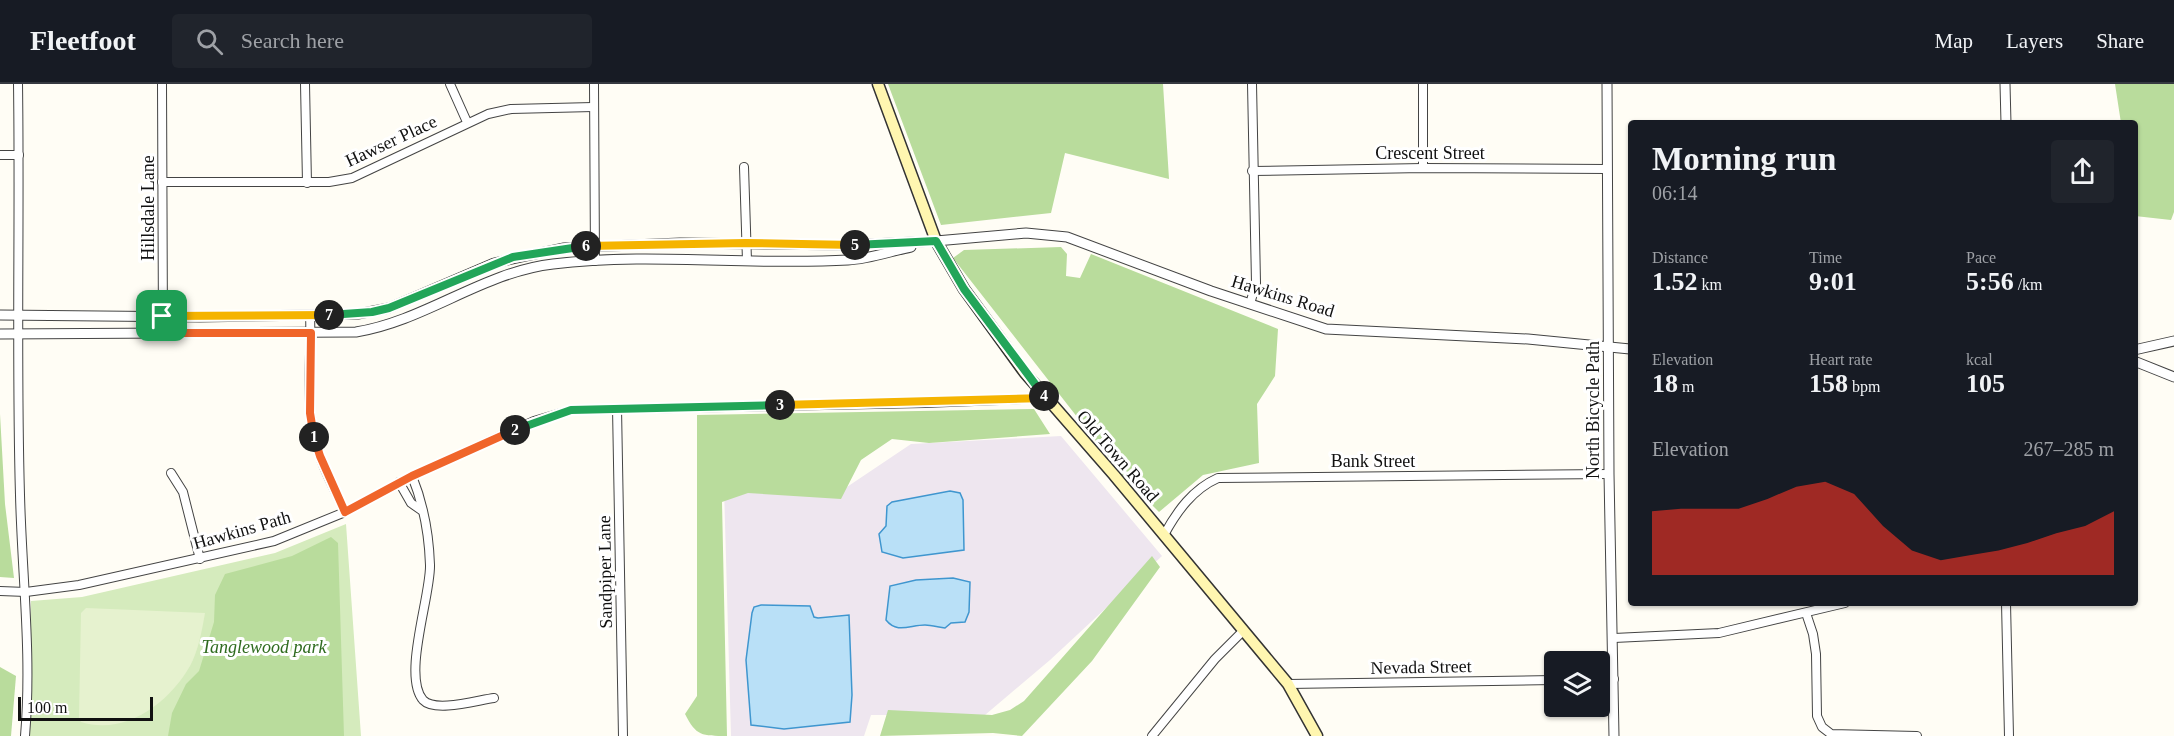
<!DOCTYPE html>
<meta charset="utf-8">
<style>
:root{--surface:#171b24;--page:#20242c;--text:#f1f3f6;--muted:#9ea1a6;--line:#363941;--accent:#d93025}
body{margin:0;font-family:"Times New Roman",serif;background:var(--page);color:var(--text);height:100vh;display:flex;flex-direction:column;font-size:22px;white-space:nowrap}
*{box-sizing:border-box;margin:0}
p{font-size:20px;color:var(--muted)}
.icon{flex:none;width:33px;height:33px;fill:none;stroke:currentColor;stroke-width:2;stroke-linecap:round;stroke-linejoin:round}
.map{position:relative;flex:1;overflow:hidden}
.sheet{position:absolute;left:1628px;top:36px;width:510px;height:486px;display:flex;flex-direction:column;background:var(--surface);border-radius:6px;box-shadow:0 2px 4px #0004}
.sheet>*{flex:none}
.fabs{position:absolute;left:1544px;top:567px;display:grid;gap:12px}
.fabs a{display:grid;place-items:center;width:66px;height:66px;border-radius:6px;background:var(--surface);box-shadow:0 2px 4px #0004;font-size:30px}
.scale{position:absolute;left:18px;bottom:15px;width:135px;box-sizing:border-box;padding-left:6px;border:3px solid #111;border-top:0;font-size:16px;line-height:21px;white-space:nowrap;color:#111;-webkit-text-stroke:4px #fff;paint-order:stroke}
.pin{position:absolute;display:grid;place-items:center;width:51px;height:51px;color:#fff;margin:-26px;border-radius:12px;box-shadow:0 3px 9px #0006}
.km{position:absolute;width:30px;height:30px;margin:-15px;border-radius:50%;background:#222;color:#fff;font-size:16px;line-height:30px;text-align:center}
.round{display:grid;place-items:center;flex:none;width:63px;height:63px;border-radius:6px;background:var(--page)}
.overview{display:flex;align-items:center;justify-content:space-between;height:102px;padding:0 24px}
h1{font-size:33px;font-weight:800;line-height:45px}
.figures{display:grid;grid-template-columns:repeat(3,1fr);gap:9px;height:102px;padding:6px 24px}
.figures div{display:grid;align-content:center}
.figures b{font-size:26px;font-weight:800}
.figures small{font-size:16px;font-weight:400}
.figures p{font-size:16px}
.chart{height:168px;padding:12px 24px}
.chart p{display:flex;justify-content:space-between}
.chart svg{width:100%;height:108px;margin-top:6px;fill:var(--accent);opacity:.7}
header{display:flex;align-items:center;gap:36px;box-sizing:border-box;height:84px;padding:0 30px;background:var(--surface);border-bottom:2px solid var(--line)}
header strong{font-size:28px}
nav{display:flex;gap:33px;margin-inline-start:auto;font-size:21px}
.search{width:420px;height:54px;background:var(--page);display:flex;align-items:center;gap:15px;box-sizing:border-box;padding:0 21px;border-radius:6px;color:var(--muted);font-size:22px}
.map>svg:first-child{display:block}
</style>
<header>
<strong>Fleetfoot</strong>
<div class="search"><svg class="icon" aria-label="search" viewBox="0 0 24 24"><circle cx="10" cy="10" r="6"/><path d="M15 15l6 6"/></svg>Search here</div>
<nav><a>Map</a><a>Layers</a><a>Share</a></nav>
</header>
<div class="map">
<svg width="2174" height="652" viewBox="0 0 2174 652">
<rect width="100%" height="100%" fill="#fffdf5"/>
<polygon fill="#eee6ef" points="1061,352 1162,472 1050,576 985,631 871,631 864,652 731,652 724,404 835,411 911,360"/>
<polygon fill="#d5ebbd" points="346,440 361,652 29,652 31,517 82,513 275,469"/>
<g fill="#b9dc9c">
<polygon points="888,0 1163,0 1169,95 1065,69 1051,129 941,141"/>
<polygon points="2115,0 2174,0 2174,128 2171,136 2135,132 2134,39 2121,39"/>
<polygon points="1061,163 1067,170 1066,192 1080,194 1091,170 1278,245 1275,292 1257,320 1259,379 1203,391 1159,428 1124,393 953,174 964,166"/>
<path d="M1034,325L1050,350L929,359L892,355L861,376L841,415L748,409L722,418L727,652C702,652 696,652 685,630L697,612V331Z"/>
<polygon points="0,330 5,420 14,494 0,493"/>
<polygon points="331,453 338,459 344,652 168,652 172,629 186,600 199,587 214,538 215,511 225,490 292,472"/>
<polygon points="1152,472 1160,483 1092,577 1022,652 993,649 880,652 888,626 992,631 1010,626 1024,617"/>
<polygon points="0,583 16,592 11,652 0,652"/>
</g>
<path fill="#e6f2cf" d="M86,524L205,529C202,547 198,567 190,582C169,619 125,652 81,638L79,634L81,529Z"/>
<g fill="#b9e0f7" stroke="#3f96cf" stroke-width="1.5">
<polygon points="950,407 960,409 963,416 964,466 903,474 882,468 879,450 886,442 887,422 892,418"/>
<path d="M953,494L970,498L969,528L965,538L951,539L945,544C938,543 931,541 925,541C910,541 897,550 886,536L890,502L916,496Z"/>
<polygon points="761,521 810,522 814,533 818,534 849,531 852,611 850,638 784,645 751,641 746,576 752,529 754,523"/>
</g>
<g fill="none" stroke-linecap="round" stroke-linejoin="round">
<g stroke="#444" stroke-width="10">
<g id="minor">
<path d="M18,0C20,137 16,274 20,411C22,492 32,571 25,652"/>
<polyline points="162,0 163,249"/>
<polyline points="305,0 307,99"/>
<polyline points="450,0 467,38"/>
<polyline points="594,0 595,177"/>
<polyline points="0,71 19,71"/>
<polyline points="744,83 747,177"/>
<polyline points="1423,84 1423,0"/>
<polyline points="1252,87 1423,84 1607,85"/>
<polyline points="162,98 329,98 352,94 488,30 511,25 593,23"/>
<polyline points="1250,220 1256,199 1252,0"/>
<path d="M310,231C312,272 305,316 315,356C321,381 334,404 345,428"/>
<polyline points="617,324 623,652"/>
<polyline points="171,389 183,408 200,475"/>
<path d="M412,392C423,419 429,451 430,481C431,511 402,592 423,616C435,629 478,616 494,614"/>
<polyline points="399,398 411,419 421,426"/>
<path d="M1164,451C1177,427 1193,405 1218,394L1609,390"/>
<polyline points="0,507 26,508 79,501 274,457 345,428 412,392 534,337 571,326 925,319 1046,314"/>
<polyline points="2006,519 2009,652"/>
<polyline points="1806,529 1813,550 1816,570 1817,632 1822,643 1831,650 1917,652"/>
<polyline points="1614,554 1719,549 1845,519"/>
<polyline points="1599,595 1614,595"/>
<polyline points="1288,600 1554,596"/>
<polyline points="1152,652 1215,575 1243,547"/>
</g>
</g>
<g stroke="#444" stroke-width="11">
<g id="tertiary">
<polyline points="1607,0 1609,390 1614,652"/>
<polyline points="2005,0 2006,39"/>
<polyline points="0,231 200,233 358,230 389,224 494,179 563,164 680,159 850,161 936,157 1026,149 1067,153 1211,207 1326,245 1528,255 1630,265"/>
<path d="M0,250L356,248C425,237 483,188 553,180C651,168 750,182 848,176C869,175 891,167 911,163"/>
<polyline points="2134,266 2174,257"/>
<polyline points="2134,277 2174,293"/>
</g>
</g>
<g stroke="#333" stroke-width="13">
<polyline id="secondary" points="878,0 936,157 964,205 1025,289 1114,391 1288,600 1317,652"/>
</g>
<use href="#minor" stroke="#fff" stroke-width="8"/>
<use href="#tertiary" stroke="#fff" stroke-width="9"/>
<use href="#secondary" stroke="#fff6b0" stroke-width="10"/>
</g>
<g fill="none" stroke-linecap="round" stroke-linejoin="round">
<g stroke="#fff" stroke-width="12">
<polyline id="split-1" points="162,232 163,249 311,249 310,329 314,353"/>
</g>
<g stroke="#fff" stroke-width="12">
<polyline id="split-2" points="314,353 320,372 345,428 412,392 515,346"/>
</g>
<g stroke="#fff" stroke-width="12">
<polyline id="split-3" points="515,346 571,326 780,321"/>
</g>
<g stroke="#fff" stroke-width="12">
<polyline id="split-4" points="780,321 1046,314 1044,312"/>
</g>
<g stroke="#fff" stroke-width="12">
<polyline id="split-5" points="855,161 936,157 964,205 1044,312"/>
</g>
<g stroke="#fff" stroke-width="12">
<polyline id="split-6" points="586,162 746,159 855,161"/>
</g>
<g stroke="#fff" stroke-width="12">
<polyline id="split-7" points="329,231 372,228 389,224 513,173 586,162"/>
</g>
<g stroke="#fff" stroke-width="12">
<polyline id="split-8" points="162,232 329,231"/>
</g>
<use href="#split-1" stroke="#f0652b" stroke-width="8"/>
<use href="#split-2" stroke="#f0652b" stroke-width="8"/>
<use href="#split-3" stroke="#22a559" stroke-width="8"/>
<use href="#split-4" stroke="#f5b400" stroke-width="8"/>
<use href="#split-5" stroke="#22a559" stroke-width="8"/>
<use href="#split-6" stroke="#f5b400" stroke-width="8"/>
<use href="#split-7" stroke="#22a559" stroke-width="8"/>
<use href="#split-8" stroke="#f5b400" stroke-width="8"/>
</g>
<g text-anchor="middle" dominant-baseline="central" stroke-width="6" stroke-linejoin="round" paint-order="stroke">
<g font-size="18" fill="#111" stroke="#fff">
<text transform="translate(391 57) rotate(-25)">Hawser Place</text>
<text x="1430" y="69">Crescent Street</text>
<text transform="translate(148 124) rotate(-90)">Hillsdale Lane</text>
<text transform="translate(1283 212) rotate(17)">Hawkins Road</text>
<text transform="translate(1593 326) rotate(-90)">North Bicycle Path</text>
<text transform="translate(1118 372) rotate(49)">Old Town Road</text>
<text x="1373" y="377">Bank Street</text>
<text transform="translate(242 446) rotate(-16)">Hawkins Path</text>
<text transform="translate(605 488) rotate(-91)">Sandpiper Lane</text>
<text transform="translate(1421 583) rotate(-1)">Nevada Street</text>
</g>
<g font-size="18" font-style="italic" fill="#2f6b1f" stroke="#fff">
<text x="264" y="563">Tanglewood park</text>
</g>
</g>
</svg>
<div class="fabs">
<a><svg class="icon" aria-label="layers" viewBox="0 0 24 24"><path d="M12 4l9 5-9 5-9-5zM3 14l9 5 9-5"/></svg></a>
</div>
<div class="scale">100 m</div>
<div class="pin" style="left:162px;top:232px;background:#1e9e55"><svg class="icon" aria-label="arrive" viewBox="0 0 24 24"><path d="M6 21V4h12l-3 4 3 4H6"/></svg></div>
<b class="km" style="left:314px;top:353px">1</b>
<b class="km" style="left:515px;top:346px">2</b>
<b class="km" style="left:780px;top:321px">3</b>
<b class="km" style="left:1044px;top:312px">4</b>
<b class="km" style="left:855px;top:161px">5</b>
<b class="km" style="left:586px;top:162px">6</b>
<b class="km" style="left:329px;top:231px">7</b>
<section class="sheet">
<div class="overview"><div><h1>Morning run</h1><p>06:14</p></div><a class="round"><svg class="icon" aria-label="share" viewBox="0 0 24 24"><path d="M12 15V3M7 8l5-5 5 5M5 13v7h14v-7"/></svg></a></div>
<div class="figures">
<div><p>Distance</p><b>1.52<small> km</small></b></div>
<div><p>Time</p><b>9:01</b></div>
<div><p>Pace</p><b>5:56<small> /km</small></b></div>
</div>
<div class="figures">
<div><p>Elevation</p><b>18<small> m</small></b></div>
<div><p>Heart rate</p><b>158<small> bpm</small></b></div>
<div><p>kcal</p><b>105</b></div>
</div>
<div class="chart"><p><span>Elevation</span>267–285 m</p>
<svg viewBox="0 0 160 44" preserveAspectRatio="none"><path d="M0 44V18L10 17L20 17L30 17L40 13L50 8L60 6L70 11L80 24L90 34L100 38L110 36L120 34L130 31L140 27L150 24L160 18V44z"/></svg>
</div>
</section>
</div>
